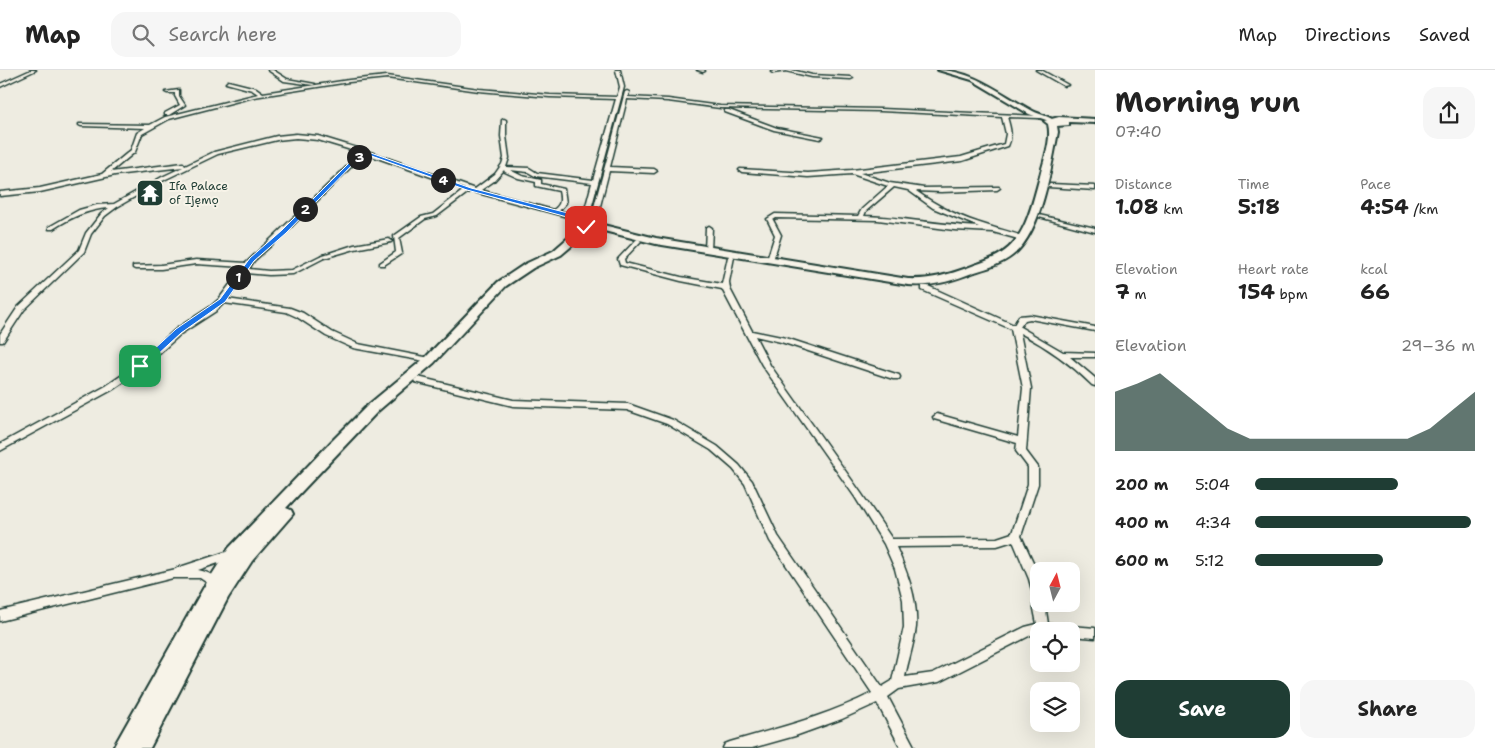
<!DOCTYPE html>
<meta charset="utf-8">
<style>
:root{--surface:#fff;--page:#f6f6f6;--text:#222;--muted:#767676;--line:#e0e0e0;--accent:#1f3d34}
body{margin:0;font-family:"Shantell Sans",sans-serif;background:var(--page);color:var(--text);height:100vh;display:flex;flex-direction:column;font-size:19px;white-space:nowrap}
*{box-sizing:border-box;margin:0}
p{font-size:16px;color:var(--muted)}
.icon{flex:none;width:28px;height:28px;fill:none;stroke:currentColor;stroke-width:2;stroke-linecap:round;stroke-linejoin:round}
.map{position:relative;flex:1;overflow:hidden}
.details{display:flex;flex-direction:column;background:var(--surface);width:400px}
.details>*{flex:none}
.needle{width:32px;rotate:7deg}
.fabs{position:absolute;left:1030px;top:492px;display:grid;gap:10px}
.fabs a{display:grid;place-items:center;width:50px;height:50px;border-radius:10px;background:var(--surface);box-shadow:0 5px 20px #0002;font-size:25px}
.pin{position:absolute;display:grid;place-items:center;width:42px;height:42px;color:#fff;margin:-21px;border-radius:10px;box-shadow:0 2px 8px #0006}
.km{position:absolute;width:25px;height:25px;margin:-12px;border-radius:50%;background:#222;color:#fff;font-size:14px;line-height:25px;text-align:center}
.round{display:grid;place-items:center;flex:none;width:52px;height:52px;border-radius:15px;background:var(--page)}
.summary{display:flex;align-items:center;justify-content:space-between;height:85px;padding:0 20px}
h1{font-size:28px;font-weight:700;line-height:38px}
.metrics{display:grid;grid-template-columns:repeat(3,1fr);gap:8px;height:85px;padding:5px 20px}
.metrics div{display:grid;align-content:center}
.metrics b{font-size:21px;font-weight:700}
.metrics small{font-size:14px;font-weight:400}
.metrics p{font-size:14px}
.chart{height:140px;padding:10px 20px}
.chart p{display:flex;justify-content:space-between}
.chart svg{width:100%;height:90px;margin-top:5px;fill:var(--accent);opacity:.7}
.cta{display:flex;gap:10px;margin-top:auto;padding:10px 20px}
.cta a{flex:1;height:58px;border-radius:15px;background:var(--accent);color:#fff;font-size:20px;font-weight:700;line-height:58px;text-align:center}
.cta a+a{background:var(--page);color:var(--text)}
ul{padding:0 20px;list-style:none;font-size:16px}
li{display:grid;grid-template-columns:80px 60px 1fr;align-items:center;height:38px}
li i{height:12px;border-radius:6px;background:var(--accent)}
header{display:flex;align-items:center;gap:30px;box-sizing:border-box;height:70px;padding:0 25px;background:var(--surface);border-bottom:1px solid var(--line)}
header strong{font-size:24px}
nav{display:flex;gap:28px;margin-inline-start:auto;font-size:18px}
.search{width:350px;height:45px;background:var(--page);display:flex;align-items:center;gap:12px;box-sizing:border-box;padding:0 18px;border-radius:15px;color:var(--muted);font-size:19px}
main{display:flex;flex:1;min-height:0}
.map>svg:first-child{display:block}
</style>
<header>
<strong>Map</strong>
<div class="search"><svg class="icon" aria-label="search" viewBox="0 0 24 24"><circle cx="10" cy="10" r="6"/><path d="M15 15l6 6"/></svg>Search here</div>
<nav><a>Map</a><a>Directions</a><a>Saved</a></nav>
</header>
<main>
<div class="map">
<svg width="1095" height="678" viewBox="0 0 1095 678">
<rect width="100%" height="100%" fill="#eeece1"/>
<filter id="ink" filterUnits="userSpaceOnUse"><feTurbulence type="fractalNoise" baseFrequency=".02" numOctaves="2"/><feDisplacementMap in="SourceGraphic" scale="10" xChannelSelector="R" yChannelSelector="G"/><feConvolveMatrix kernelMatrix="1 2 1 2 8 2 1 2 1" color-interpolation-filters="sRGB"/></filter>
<g filter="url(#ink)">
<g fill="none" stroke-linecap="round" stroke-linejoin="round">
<g stroke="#1f3d34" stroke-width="3">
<g id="minor">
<polygon points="31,0 36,0 0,17 0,14"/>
<polygon points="268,0 273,0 287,9 315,14 313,15 284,11"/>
<path d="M616,0H620L624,17L588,150V156H584L582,151L470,121L437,146L425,149L399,168L402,183L401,184L384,195H380V193L396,182L394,166L421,147L433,144L465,119L366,84L358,90L286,162L254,191L249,199L269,201L292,200L320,186L354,175L389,169L392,171L391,172L355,179L324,188L293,204L269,205L246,203L227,229L290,238L303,243L332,262L358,274L430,288H433L434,290L433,292H430L353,278L326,266L297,247L286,242L224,233L216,241L182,263L137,303L112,320L0,381V374L106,316L131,299L176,259L210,237L219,229L243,197L196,194L161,199H135L133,198V196L161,195L196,190L246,193L361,83L318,70L296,68L277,70L218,84L166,109L117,137L105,146L91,164L84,182L24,240L3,272H0V264L18,237L79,180L86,163L101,144L109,138C88,139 70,148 53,159H49V157L79,140L97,135L114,134L162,107L183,97L115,105L40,122L0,126V122L40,118L102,104L131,80L137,63L145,58L81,56L79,55V54L150,55L165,47L258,24L252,20L226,13L228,11L256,18L263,23L349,10L387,6L479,19L550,25L617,27L620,17ZM387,8L479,21L550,27L616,29L593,110L537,103L529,98L506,97L509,88L506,66V50L504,49L502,50L501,66L504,88L502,94L495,104L475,119L367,81L318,66L296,64L277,66L214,82L185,96L183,93L111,102L135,82L142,64L169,49L254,27L349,12ZM504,100L505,102L518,108L536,112V116L559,121C561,130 561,135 553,140L481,120L494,111ZM510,100L528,102L535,106L592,113L583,147L559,141L566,133L564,119L541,114V110L522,106Z"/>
<polygon points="697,0 704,0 705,1 703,2"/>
<polygon points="777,0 792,0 812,5 851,7 853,8 851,9 812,7 786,1 773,3 771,2"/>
<polygon points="1036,0 1041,0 1068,15 1064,16"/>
<polygon points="179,20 179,26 185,35 169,45 165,45 165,43 180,35 175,26 175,23 167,23 165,22"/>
<path d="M627,21L629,22L628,27L668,29L720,36L881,39L1041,46V48H1039L1007,47C1010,57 1013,66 1008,76L962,91L860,103L890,113L924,118L999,117L1000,118L997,120L941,122L916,121C938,137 962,148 989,156C1000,160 1015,162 1025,168L1022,170L993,162L954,160L878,150L776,148L773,150L781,165L773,190L772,191H768L767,190L775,165L767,149L775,144L858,146L862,139L888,116L852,104L808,107L742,102L739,100L740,99L808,103L852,100L961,87L1004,74L1006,64L1002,47L881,41L720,38L668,31L627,29L610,97L654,99L657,101L654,103L609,101L597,148L601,157L596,158L591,148L625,22ZM894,117L908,120L933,138L979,157C940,155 902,147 864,146L866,141Z"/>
<polygon points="725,40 729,40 777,58 823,67 820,69 774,60 725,42"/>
<polygon points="1050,114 1095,116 1095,120 1048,117 1047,116"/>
<polygon points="1039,145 1095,158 1095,162 1039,147"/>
<polygon points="709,156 712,158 711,180 708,182 705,180 706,158"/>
<path d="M638,169L641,171L624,189L625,193L681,207L722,214L728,187L731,185L733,186L734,187L729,212L730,219L752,261L786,268L899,305L900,307L899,309H893L781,272L755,266L770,295L861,423L892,469L997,468L1012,463L1028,414V397L1016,381L1017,373L934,349L933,347L937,344L1018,367L1023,318L1011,259L922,220V216H928L1014,255L1019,246L1030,245L1095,257V261L1030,249L1025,250L1020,257L1063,282L1095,283V287H1070L1095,308V316L1092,315C1070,293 1047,277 1020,263L1031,318L1026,381L1038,397V414L1021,466L1039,505V534H1045L1048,554L1095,558V568L1071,566V561H1039V564L1031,565L939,612L899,619L888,627L915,678H901L877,633L842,649L795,666L752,678H723L725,674L730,672C778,658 827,646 872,623L770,471L745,414L733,399L711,380L667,354L627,340L513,336L415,312L414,310L418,307L513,330L628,334L673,350L717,376L739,395L752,411L778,466L882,617L892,611L904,557L903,530L895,499L884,474L855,427L762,295L722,219L681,211L620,195L618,189L619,188L636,170ZM1013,471L1029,509L1035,531L1033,534L1037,554L1025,557L933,603L905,607C908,591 914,574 916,557C918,529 907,502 896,477L997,476Z"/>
<path d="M235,479L239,480L240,483L239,486L198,500C207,502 216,505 221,514L219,517L215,518L200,508H173L0,551V541L176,499L177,498Z"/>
</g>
</g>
<g stroke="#1f3d34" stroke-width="4">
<path id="major" d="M938,0C973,0 1001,24 1031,40C1037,44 1046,45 1052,49L1049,51L1029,44L972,10Z"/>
</g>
<g stroke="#1f3d34" stroke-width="4">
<path id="highway" d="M1059,47L1095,49V53L1069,52V55L1057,56L1058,62C1051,97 1042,162 1013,185C1002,194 988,198 975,202C952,211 932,217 908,215L656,174L604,161L596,165L587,163L561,185L533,198L506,216L434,293L378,341L286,438L291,440L293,444L252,491L228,528L150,678H113L204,517L229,478L332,371L368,335L426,287L498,212L525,194L553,181L584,154L595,153L656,168L908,209C930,210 947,205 967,198C979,193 992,190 1002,183C1026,168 1033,131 1040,106C1044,89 1052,70 1048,54L1044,51Z"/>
</g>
<use href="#minor" fill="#f7f3e8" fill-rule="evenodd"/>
<use href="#major" fill="#f7f3e8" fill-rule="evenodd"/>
<use href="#highway" fill="#f7f3e8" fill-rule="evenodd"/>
</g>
</g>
<polygon fill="#1a73e8" stroke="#fff" points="365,81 471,118 587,148 589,157 584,158 582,151 467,120 366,84 357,90 286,163 254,191 225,232 181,263 143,298 137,298 137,295 176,259 220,229 250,188 282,160 354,88"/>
<defs>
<g id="temple-square" transform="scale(1.4375)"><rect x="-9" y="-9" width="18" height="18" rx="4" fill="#1f3d34" stroke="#f7f3e8"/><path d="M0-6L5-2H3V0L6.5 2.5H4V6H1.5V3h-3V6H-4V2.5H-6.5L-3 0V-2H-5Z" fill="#fff"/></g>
</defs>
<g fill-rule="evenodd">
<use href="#temple-square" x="150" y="123"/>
</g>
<g text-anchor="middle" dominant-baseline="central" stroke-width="4" stroke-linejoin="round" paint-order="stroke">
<g font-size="12" fill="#1f3d34" stroke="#f7f3e8" text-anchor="start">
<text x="169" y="116">Ifa Palace<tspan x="169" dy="14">of Ijẹmọ</tspan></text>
</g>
</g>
</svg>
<div class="fabs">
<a><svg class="needle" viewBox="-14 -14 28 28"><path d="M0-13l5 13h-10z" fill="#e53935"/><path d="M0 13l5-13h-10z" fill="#767676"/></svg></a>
<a><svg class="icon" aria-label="locate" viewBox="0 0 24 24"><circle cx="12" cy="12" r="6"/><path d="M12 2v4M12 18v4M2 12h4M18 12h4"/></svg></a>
<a><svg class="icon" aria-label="layers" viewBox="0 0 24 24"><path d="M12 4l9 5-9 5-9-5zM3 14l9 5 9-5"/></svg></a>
</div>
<div class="pin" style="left:140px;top:296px;background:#1e9e55"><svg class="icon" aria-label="arrive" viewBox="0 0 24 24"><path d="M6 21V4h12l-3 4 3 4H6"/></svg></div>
<div class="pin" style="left:586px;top:157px;background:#d93025"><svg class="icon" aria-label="check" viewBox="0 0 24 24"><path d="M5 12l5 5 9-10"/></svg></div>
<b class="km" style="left:238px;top:207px">1</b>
<b class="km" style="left:305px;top:139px">2</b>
<b class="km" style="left:359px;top:87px">3</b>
<b class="km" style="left:443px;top:110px">4</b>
</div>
<section class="details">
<div class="summary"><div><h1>Morning run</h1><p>07:40</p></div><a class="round"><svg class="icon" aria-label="share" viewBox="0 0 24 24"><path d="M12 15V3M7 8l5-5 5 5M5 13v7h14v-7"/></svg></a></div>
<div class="metrics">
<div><p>Distance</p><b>1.08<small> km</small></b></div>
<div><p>Time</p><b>5:18</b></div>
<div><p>Pace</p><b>4:54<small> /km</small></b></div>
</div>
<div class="metrics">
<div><p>Elevation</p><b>7<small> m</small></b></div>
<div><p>Heart rate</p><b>154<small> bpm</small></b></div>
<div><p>kcal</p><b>66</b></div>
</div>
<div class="chart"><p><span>Elevation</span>29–36 m</p>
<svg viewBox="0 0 160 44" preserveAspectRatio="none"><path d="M0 44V15L10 11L20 6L30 15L40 24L50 33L60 38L70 38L80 38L90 38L100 38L110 38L120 38L130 38L140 33L150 24L160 15V44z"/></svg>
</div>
<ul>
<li><b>200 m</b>5:04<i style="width:65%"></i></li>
<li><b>400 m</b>4:34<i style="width:98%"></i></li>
<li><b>600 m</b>5:12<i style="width:58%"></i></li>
</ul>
<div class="cta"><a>Save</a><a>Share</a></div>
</section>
</main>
